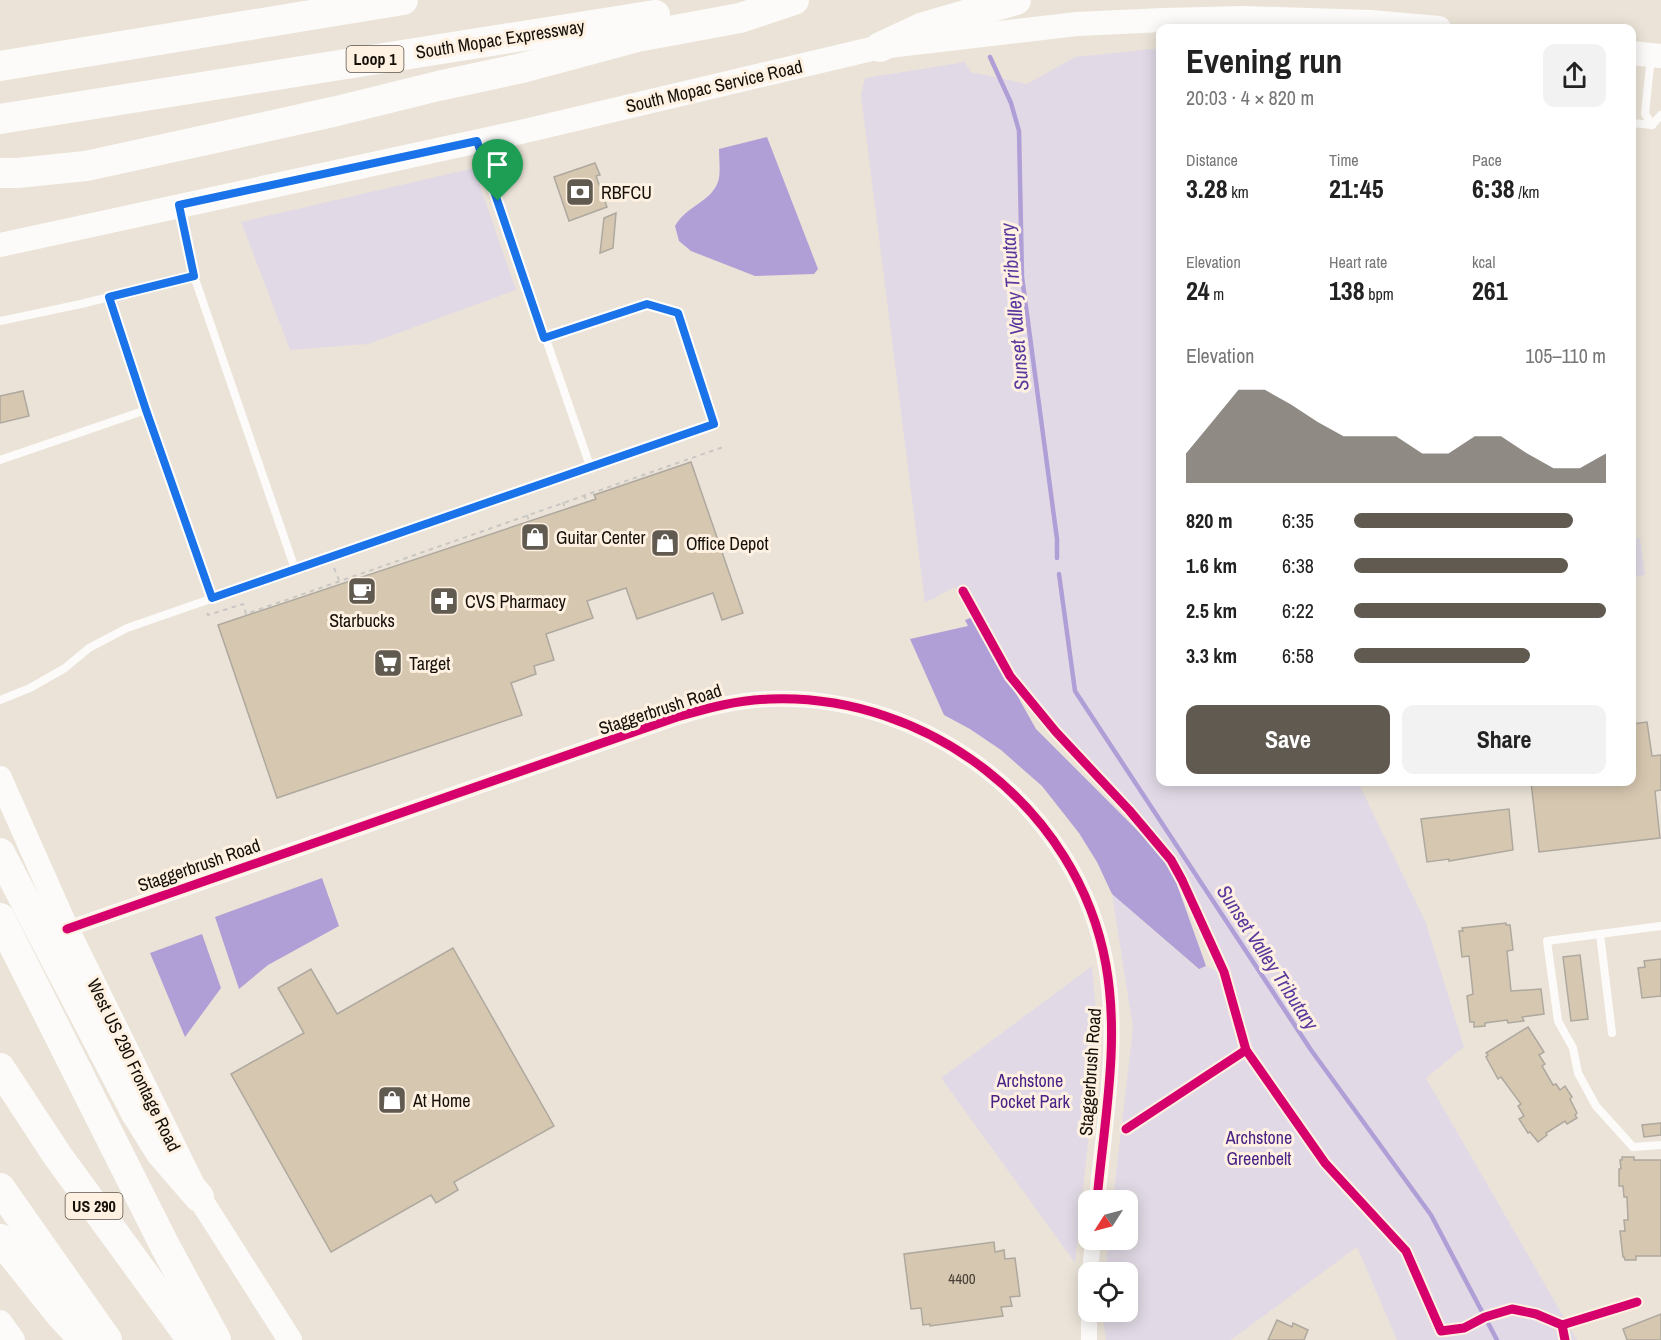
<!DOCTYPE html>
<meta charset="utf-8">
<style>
:root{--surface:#fff;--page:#f2f2f2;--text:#222;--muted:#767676;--accent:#605a51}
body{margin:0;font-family:"Archivo Narrow",sans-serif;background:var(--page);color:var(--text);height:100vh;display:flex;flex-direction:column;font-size:22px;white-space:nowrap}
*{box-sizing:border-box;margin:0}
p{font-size:20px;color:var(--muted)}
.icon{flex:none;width:33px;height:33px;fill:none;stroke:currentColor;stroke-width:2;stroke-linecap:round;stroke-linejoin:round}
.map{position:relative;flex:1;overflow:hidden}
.details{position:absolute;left:1156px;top:24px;width:480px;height:762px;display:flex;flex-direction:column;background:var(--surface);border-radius:12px;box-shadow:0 3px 15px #0003}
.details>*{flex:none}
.needle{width:39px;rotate:234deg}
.buttons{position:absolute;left:1078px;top:1190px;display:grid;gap:12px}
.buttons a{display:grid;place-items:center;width:60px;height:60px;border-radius:12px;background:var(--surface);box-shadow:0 3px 15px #0003;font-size:30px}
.pin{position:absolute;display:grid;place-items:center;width:51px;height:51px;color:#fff;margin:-62px -26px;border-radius:50% 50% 50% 0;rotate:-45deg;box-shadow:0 0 6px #0007}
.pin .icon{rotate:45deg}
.round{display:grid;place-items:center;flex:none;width:63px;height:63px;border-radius:12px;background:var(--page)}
.overview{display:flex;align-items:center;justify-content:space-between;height:102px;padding:0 30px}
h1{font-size:33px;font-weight:700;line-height:45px}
.figures{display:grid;grid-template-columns:repeat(3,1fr);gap:9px;height:102px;padding:6px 30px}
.figures div{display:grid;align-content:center}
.figures b{font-size:26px;font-weight:700}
.figures small{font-size:16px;font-weight:400}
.figures p{font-size:16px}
.chart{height:168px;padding:12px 30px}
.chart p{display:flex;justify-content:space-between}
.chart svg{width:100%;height:108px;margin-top:6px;fill:var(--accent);opacity:.7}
.cta{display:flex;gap:12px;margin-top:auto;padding:12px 30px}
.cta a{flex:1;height:69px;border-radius:12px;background:var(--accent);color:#fff;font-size:24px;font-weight:700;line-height:69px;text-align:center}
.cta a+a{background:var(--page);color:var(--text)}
ul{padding:0 30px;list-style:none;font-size:20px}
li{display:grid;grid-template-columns:96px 72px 1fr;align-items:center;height:45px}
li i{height:15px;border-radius:8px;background:var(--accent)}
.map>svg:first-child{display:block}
</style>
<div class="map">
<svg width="1661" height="1340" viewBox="0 0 1661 1340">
<rect width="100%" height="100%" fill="#ebe3d7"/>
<g fill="#e1dae6">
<polygon points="1161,48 1161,782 1358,782 1426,923 1464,1047 1426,1078 1577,1340 1397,1340 1357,1247 1231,1340 1106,1340 1102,1311 1128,1311 1128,1272 1105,1272 1109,1239 1128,1239 1128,1200 1113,1200 1133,1028 1112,894 1198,969 1206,966 1228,976 1182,870 1069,752 1036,712 955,587 925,603 861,95 865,78 965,62 971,72 1027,84 1075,57"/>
<polygon points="474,168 516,290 368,344 290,350 241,222"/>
<polygon points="1640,538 1645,575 1632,577 1632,539"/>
<polygon points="1092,966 1099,1042 1075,1263 941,1078"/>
</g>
<g fill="#b09ed7">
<path d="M767,137L818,269L814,274L755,276L691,251L679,241L675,226C687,205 710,203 718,182C721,173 719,159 719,149Z"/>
<polygon points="973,617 1036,729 1169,862 1206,966 1199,969 1112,894 1097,862 1079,833 1042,786 1001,750 970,729 944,715 910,639 968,626 965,620"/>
<polygon points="322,878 339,926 268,965 239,989 215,917"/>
<polygon points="202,934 221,988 185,1037 150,953"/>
</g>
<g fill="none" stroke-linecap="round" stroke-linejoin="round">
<g stroke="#b09ed7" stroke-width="4.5">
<polyline points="990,57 1011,103 1019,131 1022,277 1057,539 1057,558"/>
<polyline points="1059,574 1075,691 1311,1050 1431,1215 1497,1340"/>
</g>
</g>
<g fill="#d6c7b0" stroke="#aea89f" stroke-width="1.5">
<polygon points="595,163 600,175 596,176 607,207 569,221 554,177"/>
<polygon points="616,213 613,248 600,253 604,218"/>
<polygon points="23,391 29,416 0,423 0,396"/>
<polygon points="691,462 743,613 722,620 713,593 637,619 626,588 587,601 593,618 546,634 554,660 534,666 536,674 511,683 522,715 277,798 218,625 596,499 594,495"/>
<polygon points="1647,722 1652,756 1661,755 1661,790 1655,791 1660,838 1539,852 1531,782 1632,782 1632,724"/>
<polygon points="1509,809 1513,850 1449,861 1449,859 1427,862 1421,819"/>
<polygon points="1506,923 1506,925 1510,925 1513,950 1507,951 1511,991 1541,989 1544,1014 1522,1017 1524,1021 1508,1023 1507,1020 1485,1023 1485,1026 1474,1027 1474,1022 1470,1022 1467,996 1473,994 1469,956 1462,957 1459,931 1463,931 1462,928"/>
<polygon points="453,948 554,1126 454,1182 458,1190 436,1203 431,1195 331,1252 231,1074 304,1033 278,988 311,969 337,1014"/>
<polygon points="1580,955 1588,1019 1571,1021 1563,957"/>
<polygon points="1661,959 1661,996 1642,998 1638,968 1645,967 1644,961"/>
<polygon points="1528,1027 1544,1052 1539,1055 1545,1064 1542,1066 1553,1085 1556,1084 1560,1090 1565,1086 1572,1097 1570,1099 1577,1113 1575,1115 1577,1118 1567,1124 1565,1121 1546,1133 1547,1135 1538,1142 1530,1132 1528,1133 1519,1119 1524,1116 1518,1106 1521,1104 1501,1077 1498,1079 1486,1057 1488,1055 1486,1053"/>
<polygon points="1661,1123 1661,1135 1644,1137 1642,1125"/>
<polygon points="1622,1157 1634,1157 1634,1160 1661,1160 1661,1256 1636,1256 1636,1260 1625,1260 1624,1257 1623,1257 1620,1231 1625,1231 1624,1220 1628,1220 1627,1197 1624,1197 1623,1186 1619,1186 1619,1169 1621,1169 1620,1160 1622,1160"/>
<polygon points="994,1242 995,1252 1004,1250 1005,1259 1015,1258 1020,1296 1010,1297 1012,1306 1001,1307 1003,1316 930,1326 930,1324 923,1325 921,1308 911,1309 904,1254"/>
<polygon points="1661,1314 1661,1340 1627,1340 1623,1329"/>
<polygon points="1277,1320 1292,1327 1293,1323 1308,1330 1304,1340 1268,1340"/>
</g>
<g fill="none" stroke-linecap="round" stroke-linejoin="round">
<g stroke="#c9c7c4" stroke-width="2" stroke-dasharray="4.5 4.5" stroke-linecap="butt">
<polyline points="584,495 587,502"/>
<polyline points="563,502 565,509"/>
<polyline points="527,515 529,521"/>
<polyline points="334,568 339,580"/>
<polyline points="207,613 208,615 243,604 246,614 726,446"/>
</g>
<g stroke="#fcfbf9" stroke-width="8">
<polyline points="1651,56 1645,114 1652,125"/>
<polyline points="1632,123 1652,125"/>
<polyline points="1652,125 1661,115"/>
<polyline points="478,143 590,466"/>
<polyline points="194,276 295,569"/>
<polyline points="109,297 146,410 212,598"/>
<polyline points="0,321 81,304 194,276 179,208"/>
<polyline points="0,460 146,410"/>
<polyline points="0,700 30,688 65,668 89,648 127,628 714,424 678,313 647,304 544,338"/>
<polyline points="1661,926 1547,941 1558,1021 1573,1048 1578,1073 1596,1106 1633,1147 1661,1145"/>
<polyline points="1600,934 1612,1033"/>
</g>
<g stroke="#fcfbf9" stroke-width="16">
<path d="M67,929L677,717C708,708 737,700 770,699C928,693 1078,808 1106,965C1120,1043 1104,1122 1097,1200"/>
<polyline points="1090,1272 1093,1239"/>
<polyline points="1089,1280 1089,1340"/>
</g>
<g stroke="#fcfbf9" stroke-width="24">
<polyline points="1632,53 1661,56"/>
<polyline points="0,245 525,131 880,47 1077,24 1163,20 1244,18 1370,22 1439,28"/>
<polyline points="0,778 67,929 199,1197 290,1340"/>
<polyline points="0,1322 13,1340"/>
</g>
<g stroke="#fcfbf9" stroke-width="30">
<polyline points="880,47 921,28 1016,0"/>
<polyline points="0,66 403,0"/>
<polyline points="0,119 655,15"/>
<polyline points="0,173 17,173 86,166 224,136 337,111 438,86 522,68 637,37 740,18 794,0"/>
<polyline points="0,853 136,1113 161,1153 199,1197"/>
<polyline points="0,918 165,1246 216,1340"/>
<polyline points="0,1068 57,1155 192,1340"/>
<polyline points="0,1188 107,1340"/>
<polyline points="0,1239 59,1313 84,1340"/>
</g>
<g stroke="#fef1e1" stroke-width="13">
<g id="cycleway">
<polyline points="963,591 1010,676 1056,732 1129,810 1171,860 1182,880 1224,972 1246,1050 1325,1163 1406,1251 1441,1331 1464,1328 1485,1317 1512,1309 1536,1314 1562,1325 1565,1340"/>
<path d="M67,929L677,717C708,708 737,700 770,699C928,693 1078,808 1106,965C1120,1043 1104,1122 1097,1200"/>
<polyline points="1126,1129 1246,1050"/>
<polyline points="1562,1325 1637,1302"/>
</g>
</g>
<use href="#cycleway" stroke="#d6006c" stroke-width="9"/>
</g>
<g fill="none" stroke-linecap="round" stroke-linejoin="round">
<g stroke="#fff" stroke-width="12">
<polygon id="route" points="477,141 544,338 647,304 678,313 714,424 212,598 146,410 109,297 194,276 179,205"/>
</g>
<use href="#route" stroke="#1a73e8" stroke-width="8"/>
</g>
<defs>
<g id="bank-square" transform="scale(1.5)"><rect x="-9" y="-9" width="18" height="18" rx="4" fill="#605a51" stroke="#fef1e1"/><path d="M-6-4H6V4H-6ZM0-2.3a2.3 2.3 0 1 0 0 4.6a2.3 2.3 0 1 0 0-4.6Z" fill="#fff"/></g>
<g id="shop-square" transform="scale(1.5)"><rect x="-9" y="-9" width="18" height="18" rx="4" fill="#605a51" stroke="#fef1e1"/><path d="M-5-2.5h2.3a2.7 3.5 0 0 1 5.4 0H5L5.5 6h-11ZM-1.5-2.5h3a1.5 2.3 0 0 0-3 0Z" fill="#fff"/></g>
<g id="cafe-square" transform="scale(1.5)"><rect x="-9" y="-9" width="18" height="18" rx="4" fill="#605a51" stroke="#fef1e1"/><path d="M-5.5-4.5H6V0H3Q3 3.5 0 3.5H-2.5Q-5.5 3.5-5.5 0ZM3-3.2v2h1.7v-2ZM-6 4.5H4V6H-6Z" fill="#fff"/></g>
<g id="pharmacy-square" transform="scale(1.5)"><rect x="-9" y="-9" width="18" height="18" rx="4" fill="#605a51" stroke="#fef1e1"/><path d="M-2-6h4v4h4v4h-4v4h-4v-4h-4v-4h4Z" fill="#fff"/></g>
<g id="supermarket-square" transform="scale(1.5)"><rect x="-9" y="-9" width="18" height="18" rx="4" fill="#605a51" stroke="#fef1e1"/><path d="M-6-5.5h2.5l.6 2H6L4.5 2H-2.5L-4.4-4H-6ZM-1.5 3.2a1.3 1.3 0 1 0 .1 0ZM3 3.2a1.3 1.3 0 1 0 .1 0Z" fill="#fff"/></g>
</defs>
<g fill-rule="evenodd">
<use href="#bank-square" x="580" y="192"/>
<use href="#shop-square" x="535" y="537"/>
<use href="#shop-square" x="665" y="543"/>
<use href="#cafe-square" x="362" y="591"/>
<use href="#pharmacy-square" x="444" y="601"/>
<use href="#supermarket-square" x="388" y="663"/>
<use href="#shop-square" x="392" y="1100"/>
</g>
<g text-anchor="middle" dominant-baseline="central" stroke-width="6" stroke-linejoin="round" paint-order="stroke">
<g font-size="15" fill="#453e33">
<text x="962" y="1278">4400</text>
</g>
<g fill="#fef1e1" stroke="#5b544a" stroke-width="1.5">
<rect x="346.5" y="46" width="57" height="26" rx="4.5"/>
<rect x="65.5" y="1193" width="57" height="26" rx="4.5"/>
</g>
<g font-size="16" font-weight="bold" fill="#151009">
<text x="375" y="59">Loop 1</text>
<text x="94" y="1206">US 290</text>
</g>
<g font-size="18" fill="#151009" stroke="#fef1e1">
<text transform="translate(500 39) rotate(-9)">South Mopac Expressway</text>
<text transform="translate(714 86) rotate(-13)">South Mopac Service Road</text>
<text transform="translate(660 709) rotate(-18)">Staggerbrush Road</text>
<text transform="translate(199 865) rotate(-19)">Staggerbrush Road</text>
<text transform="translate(134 1065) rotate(64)">West US 290 Frontage Road</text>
<text transform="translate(1090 1072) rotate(-86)">Staggerbrush Road</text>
</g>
<g font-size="18" fill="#151009" stroke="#fef1e1" text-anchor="start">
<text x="601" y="192">RBFCU</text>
<text x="556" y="537">Guitar Center</text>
<text x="686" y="543">Office Depot</text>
<text x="465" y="601">CVS Pharmacy</text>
<text x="362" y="620" text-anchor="middle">Starbucks</text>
<text x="409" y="663">Target</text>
<text x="413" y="1100">At Home</text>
</g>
<g font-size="18" fill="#482287" stroke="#fef1e1">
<text x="1030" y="1080">Archstone<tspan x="1030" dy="21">Pocket Park</tspan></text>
<text x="1259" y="1137">Archstone<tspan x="1259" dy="21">Greenbelt</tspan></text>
</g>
<g font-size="20" font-style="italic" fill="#5a379d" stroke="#fef1e1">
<text transform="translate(1014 307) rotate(-95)">Sunset Valley Tributary</text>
<text transform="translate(1268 957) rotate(57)">Sunset Valley Tributary</text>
</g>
</g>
</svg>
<div class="buttons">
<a><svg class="needle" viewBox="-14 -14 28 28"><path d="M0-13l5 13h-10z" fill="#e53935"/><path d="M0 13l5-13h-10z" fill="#767676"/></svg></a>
<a><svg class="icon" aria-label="locate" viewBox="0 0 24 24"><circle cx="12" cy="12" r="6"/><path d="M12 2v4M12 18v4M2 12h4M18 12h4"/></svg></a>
</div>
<div class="pin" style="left:498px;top:201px;background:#1e9e55"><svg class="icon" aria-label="arrive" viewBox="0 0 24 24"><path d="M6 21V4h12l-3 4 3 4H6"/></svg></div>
<section class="details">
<div class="overview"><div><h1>Evening run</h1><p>20:03 · 4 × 820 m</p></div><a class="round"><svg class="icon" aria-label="share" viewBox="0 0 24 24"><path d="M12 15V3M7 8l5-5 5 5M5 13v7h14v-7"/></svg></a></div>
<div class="figures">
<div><p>Distance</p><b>3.28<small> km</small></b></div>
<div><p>Time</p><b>21:45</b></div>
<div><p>Pace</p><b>6:38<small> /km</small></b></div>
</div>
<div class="figures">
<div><p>Elevation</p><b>24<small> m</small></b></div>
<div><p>Heart rate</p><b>138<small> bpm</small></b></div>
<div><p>kcal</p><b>261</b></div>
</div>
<div class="chart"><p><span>Elevation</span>105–110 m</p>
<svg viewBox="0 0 160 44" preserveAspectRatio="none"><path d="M0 44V32L10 19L20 6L30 6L40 12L50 19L60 25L70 25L80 25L90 32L100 32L110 25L120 25L130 32L140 38L150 38L160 32V44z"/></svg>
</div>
<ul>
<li><b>820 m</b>6:35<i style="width:87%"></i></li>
<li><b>1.6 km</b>6:38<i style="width:85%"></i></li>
<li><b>2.5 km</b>6:22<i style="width:100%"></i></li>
<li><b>3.3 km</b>6:58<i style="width:70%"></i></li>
</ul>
<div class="cta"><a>Save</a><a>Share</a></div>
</section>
</div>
